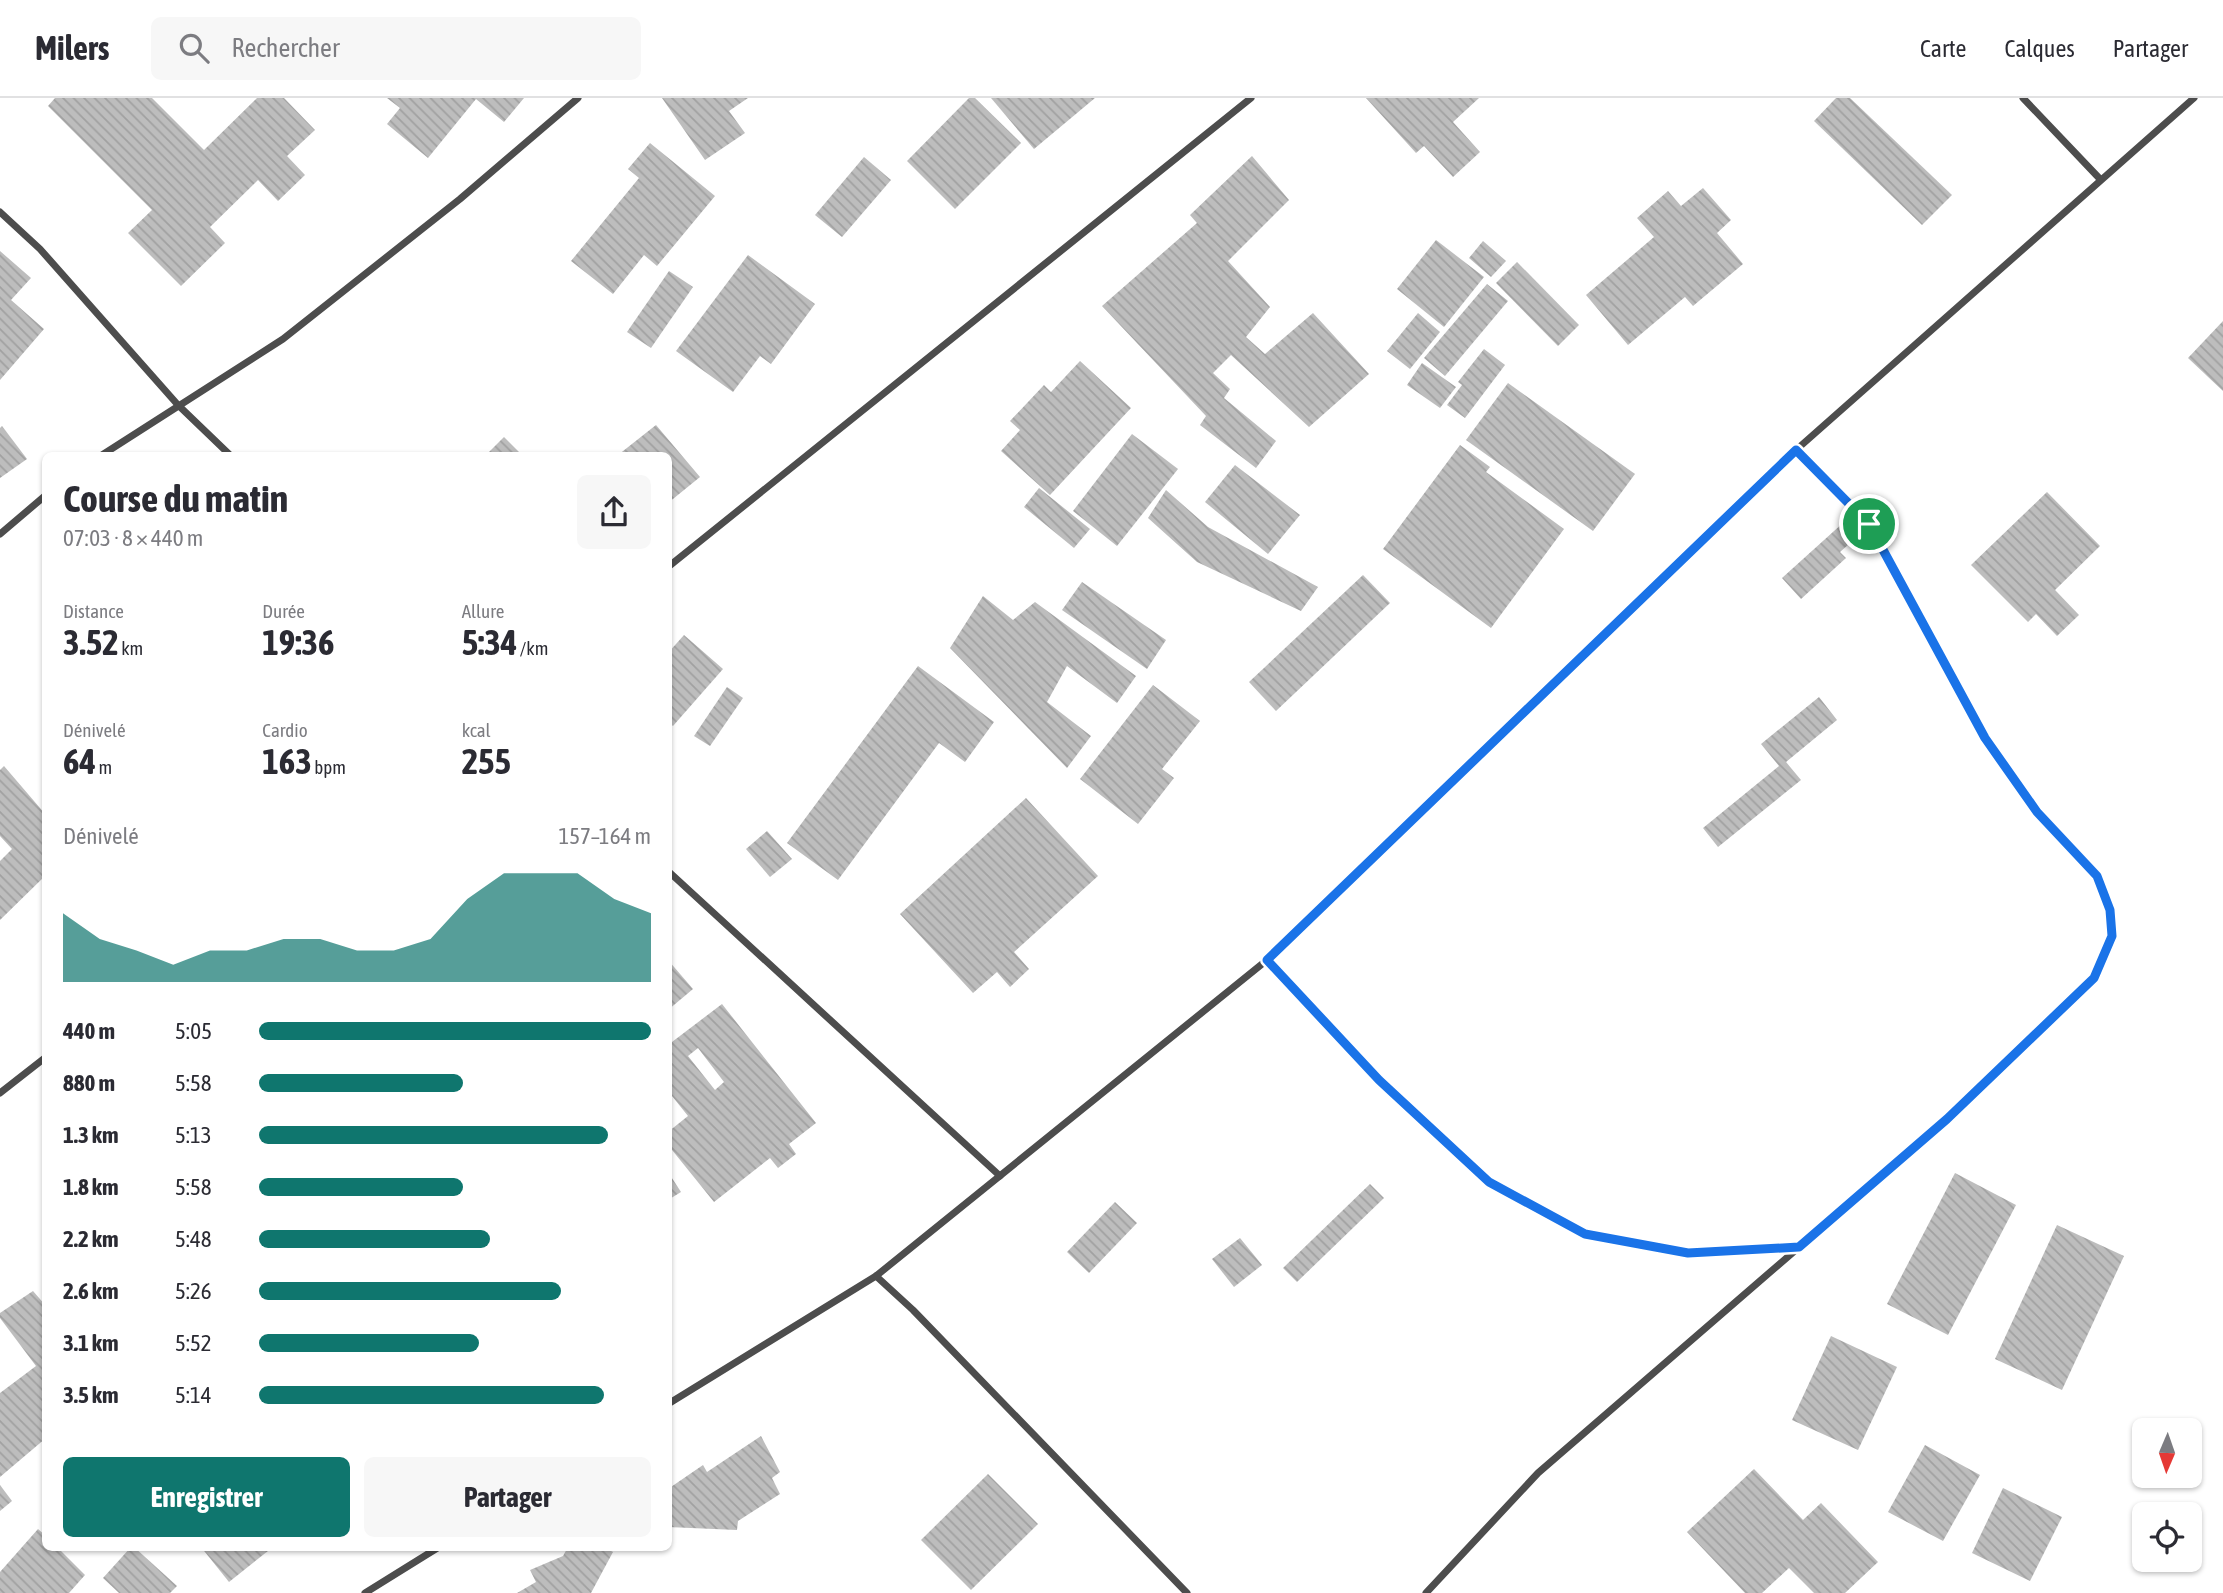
<!DOCTYPE html>
<html lang="fr">
<meta charset="utf-8">
<style>
:root{--surface:#fff;--page:#f7f7f7;--text:#2b2b33;--muted:#7c7c81;--line:#e1e1e2;--accent:#0f766e}
body{margin:0;font-family:"Asap Condensed",sans-serif;background:var(--page);color:var(--text);height:100vh;display:flex;flex-direction:column;font-size:26px;white-space:nowrap}
*{box-sizing:border-box;margin:0}
p{font-size:23px;color:var(--muted)}
.icon{flex:none;width:38px;height:38px;fill:none;stroke:currentColor;stroke-width:2;stroke-linecap:round;stroke-linejoin:round}
.map{position:relative;flex:1;overflow:hidden}
.sheet{position:absolute;left:42px;top:354px;width:630px;height:1099px;display:flex;flex-direction:column;background:var(--surface);border-radius:10px;box-shadow:0 2px 5px #0004}
.sheet>*{flex:none}
.needle{width:46px;rotate:182deg}
.controls{position:absolute;left:2132px;top:1320px;display:grid;gap:14px}
.controls a{display:grid;place-items:center;width:70px;height:70px;border-radius:10px;background:var(--surface);box-shadow:0 2px 5px #0004;font-size:35px}
.pin{position:absolute;display:grid;place-items:center;width:60px;height:60px;color:#fff;margin:-30px;border:4px solid #fff;border-radius:50%;box-shadow:0 2px 7px #0007}
.round{display:grid;place-items:center;flex:none;width:74px;height:74px;border-radius:10px;background:var(--page)}
.headline{display:flex;align-items:center;justify-content:space-between;height:119px;padding:0 21px}
h1{font-size:38px;font-weight:700;line-height:52px}
.figures{display:grid;grid-template-columns:repeat(3,1fr);gap:10px;height:119px;padding:7px 21px}
.figures div{display:grid;align-content:center}
.figures b{font-size:35px;font-weight:700}
.figures small{font-size:19px;font-weight:400}
.figures p{font-size:19px}
.chart{height:196px;padding:14px 21px}
.chart p{display:flex;justify-content:space-between}
.chart svg{width:100%;height:126px;margin-top:7px;fill:var(--accent);opacity:.7}
.primary-button{display:flex;gap:14px;margin-top:auto;padding:14px 21px}
.primary-button a{flex:1;height:80px;border-radius:10px;background:var(--accent);color:#fff;font-size:28px;font-weight:700;line-height:80px;text-align:center}
.primary-button a+a{background:var(--page);color:var(--text)}
ul{padding:0 21px;list-style:none;font-size:23px}
li{display:grid;grid-template-columns:112px 84px 1fr;align-items:center;height:52px}
li i{height:18px;border-radius:9px;background:var(--accent)}
header{display:flex;align-items:center;gap:42px;box-sizing:border-box;height:98px;padding:0 35px;background:var(--surface);border-bottom:2px solid var(--line)}
header strong{font-size:33px}
nav{display:flex;gap:38px;margin-inline-start:auto;font-size:24px}
.search{width:490px;height:63px;background:var(--page);display:flex;align-items:center;gap:18px;box-sizing:border-box;padding:0 24px;border-radius:10px;color:var(--muted);font-size:26px}
.map>svg:first-child{display:block}
</style>
<header>
<strong>Milers</strong>
<div class="search"><svg class="icon" aria-label="search" viewBox="0 0 24 24"><circle cx="10" cy="10" r="6"/><path d="M15 15l6 6"/></svg>Rechercher</div>
<nav><a>Carte</a><a>Calques</a><a>Partager</a></nav>
</header>
<div class="map">
<svg width="2223" height="1495" viewBox="0 0 2223 1495">
<defs>
<pattern id="building-back-hatch" width="6" height="6" patternUnits="userSpaceOnUse" patternTransform="scale(1.75)"><rect width="6" height="6" fill="#bdbdbd"/><path d="M-1 5l2 2M0 0l6 6M5-1l2 2" fill="none" stroke="#a1a1a1"/></pattern>
</defs>
<rect width="100%" height="100%" fill="#fff"/>
<g fill="url(#building-back-hatch)" fill-rule="evenodd">
<polygon points="55,0 152,0 204,52 257,0 284,0 315,32 287,58 305,77 278,103 258,82 210,129 225,145 181,188 128,135 152,112 48,8"/>
<polygon points="387,0 524,0 504,24 476,1 428,60 387,26 400,10"/>
<polygon points="662,0 748,0 729,13 745,35 705,62"/>
<polygon points="969,0 975,0 1021,45 955,111 907,63"/>
<polygon points="991,0 1095,0 1034,51"/>
<polygon points="1366,0 1479,0 1453,24 1480,54 1453,79 1424,48 1416,55"/>
<polygon points="1836,0 1850,0 1952,97 1922,127 1814,23"/>
<polygon points="650,45 715,98 657,168 644,157 613,196 571,163 639,80 628,71"/>
<polygon points="1252,58 1289,102 1228,163 1270,209 1246,239 1265,256 1313,215 1369,276 1309,329 1231,257 1213,275 1230,291 1224,300 1276,343 1256,370 1200,327 1206,318 1102,208 1197,125 1190,117"/>
<polygon points="864,59 891,82 842,139 815,117"/>
<polygon points="1703,90 1731,122 1717,135 1743,166 1693,208 1685,199 1628,247 1586,197 1654,139 1637,120 1668,93 1681,108"/>
<polygon points="1436,142 1484,179 1444,229 1397,191"/>
<polygon points="1483,143 1506,163 1491,179 1469,160"/>
<polygon points="0,153 31,180 11,202 44,231 0,282"/>
<polygon points="748,157 815,206 771,266 760,258 733,294 676,253"/>
<polygon points="1517,164 1579,227 1558,248 1496,185"/>
<polygon points="669,173 693,189 651,250 627,234"/>
<polygon points="1487,186 1508,203 1445,278 1424,260"/>
<polygon points="1418,215 1440,234 1410,271 1387,253"/>
<polygon points="2223,223 2223,293 2188,260"/>
<polygon points="1484,251 1505,267 1465,320 1447,307 1462,287 1458,284"/>
<polygon points="1080,263 1131,310 1050,397 1001,353 1020,332 1010,323 1044,287 1051,294"/>
<polygon points="1422,265 1456,289 1440,310 1407,287"/>
<polygon points="1508,285 1635,376 1593,433 1466,342"/>
<polygon points="656,327 700,379 668,405 668,357 618,357"/>
<polygon points="2,328 27,361 0,380 0,330"/>
<polygon points="1132,336 1178,371 1117,448 1073,413"/>
<polygon points="504,339 522,357 486,357"/>
<polygon points="1460,347 1490,369 1486,374 1564,431 1491,530 1383,451"/>
<polygon points="1235,367 1300,417 1268,456 1205,404"/>
<polygon points="1039,390 1090,431 1074,450 1024,409"/>
<polygon points="1166,392 1208,429 1318,489 1301,513 1197,464 1148,420"/>
<polygon points="2047,394 2100,448 2055,492 2079,517 2057,538 2036,516 2028,524 1971,467"/>
<polygon points="1844,424 1857,439 1840,454 1846,460 1801,501 1782,480"/>
<polygon points="1363,477 1390,505 1276,613 1249,584"/>
<polygon points="1082,484 1166,542 1147,571 1062,512"/>
<polygon points="983,498 1013,522 1035,504 1136,578 1117,605 1067,568 1047,604 1091,638 1067,670 950,550"/>
<polygon points="684,537 723,571 673,628 668,624 668,555"/>
<polygon points="918,568 994,624 965,664 939,645 838,782 787,745"/>
<polygon points="1153,587 1200,623 1162,671 1174,680 1138,726 1080,681"/>
<polygon points="727,589 743,600 710,648 694,638"/>
<polygon points="1819,599 1837,622 1786,664 1801,682 1718,749 1703,730 1779,668 1761,646"/>
<polygon points="4,668 46,717 46,777 0,822 0,763 12,751 0,738 0,672"/>
<polygon points="1026,700 1098,778 1014,854 1029,871 1010,889 997,874 973,895 900,816"/>
<polygon points="767,733 792,761 770,779 746,751"/>
<polygon points="668,862 693,891 668,912"/>
<path d="M722,906L816,1025L789,1046L796,1056L778,1070L770,1060L714,1104L668,1047V1034L688,1018L668,993V947ZM698,950L724,984L715,992L688,958Z"/>
<polygon points="668,1074 681,1094 668,1102"/>
<polygon points="1955,1075 2016,1107 1948,1237 1887,1206"/>
<polygon points="1370,1086 1384,1100 1297,1184 1283,1170"/>
<polygon points="1115,1104 1137,1125 1089,1175 1067,1154"/>
<polygon points="2057,1127 2124,1158 2062,1292 1995,1261"/>
<polygon points="1240,1140 1262,1167 1234,1189 1212,1161"/>
<polygon points="33,1193 46,1208 46,1340 0,1379 0,1295 36,1268 0,1220 0,1215"/>
<polygon points="1831,1238 1897,1269 1858,1352 1792,1322"/>
<polygon points="761,1338 780,1374 772,1380 780,1396 738,1423 737,1432 668,1429 668,1391 703,1367 707,1374"/>
<polygon points="1925,1347 1980,1377 1943,1443 1888,1414"/>
<polygon points="1754,1371 1803,1422 1821,1405 1878,1464 1845,1495 1814,1495 1789,1470 1762,1495 1745,1495 1687,1434"/>
<polygon points="988,1376 1038,1426 971,1492 921,1442"/>
<polygon points="0,1387 12,1403 0,1413"/>
<polygon points="2003,1390 2062,1419 2030,1483 1972,1455"/>
<polygon points="38,1431 46,1438 46,1449 57,1449 85,1477 69,1495 0,1495 0,1474"/>
<polygon points="131,1449 134,1449 177,1488 170,1495 119,1495 103,1480"/>
<polygon points="201,1449 273,1449 229,1484"/>
<polygon points="568,1449 603,1449 613,1454 591,1495 517,1495 536,1484 530,1472 563,1458"/>
</g>
<g fill="none" stroke-linecap="round" stroke-linejoin="round">
<g stroke="#4d4d4d" stroke-width="7">
<polyline points="2023,0 2100,81"/>
<polyline points="0,114 40,151 178,307 230,357"/>
<polyline points="102,357 283,241 460,101 578,0"/>
<polyline points="0,436 46,397"/>
<polyline points="668,469 1251,0"/>
<polyline points="668,773 1000,1078"/>
<polyline points="1267,862 1379,982 1489,1084 1585,1136 1688,1155 1799,1149"/>
<polyline points="0,995 46,959"/>
<polyline points="876,1178 913,1212 1187,1495"/>
<polyline points="668,1306 876,1178 1267,862 1796,352 2194,0"/>
<polyline points="365,1495 439,1449"/>
<polyline points="1426,1495 1538,1375 1947,1021 2094,879 2112,838 2110,812 2097,778 2037,714 1985,640 1869,426 1796,352"/>
</g>
</g>
<g fill="none" stroke-linecap="round" stroke-linejoin="round">
<g stroke="#fff" stroke-width="14">
<polygon id="route" points="1796,352 1869,426 1985,640 2037,714 2097,778 2110,812 2112,838 2094,880 1947,1021 1799,1149 1688,1155 1585,1136 1489,1084 1379,982 1267,862"/>
</g>
<use href="#route" stroke="#1a73e8" stroke-width="9"/>
</g>
</svg>
<div class="controls">
<a><svg class="needle" viewBox="-14 -14 28 28"><path d="M0-13l5 13h-10z" fill="#e53935"/><path d="M0 13l5-13h-10z" fill="#7c7c81"/></svg></a>
<a><svg class="icon" aria-label="locate" viewBox="0 0 24 24"><circle cx="12" cy="12" r="6"/><path d="M12 2v4M12 18v4M2 12h4M18 12h4"/></svg></a>
</div>
<div class="pin" style="left:1869px;top:426px;background:#1e9e55"><svg class="icon" aria-label="arrive" viewBox="0 0 24 24"><path d="M6 21V4h12l-3 4 3 4H6"/></svg></div>
<section class="sheet">
<div class="headline"><div><h1>Course du matin</h1><p>07:03 · 8 × 440 m</p></div><a class="round"><svg class="icon" aria-label="share" viewBox="0 0 24 24"><path d="M12 15V3M7 8l5-5 5 5M5 13v7h14v-7"/></svg></a></div>
<div class="figures">
<div><p>Distance</p><b>3.52<small> km</small></b></div>
<div><p>Durée</p><b>19:36</b></div>
<div><p>Allure</p><b>5:34<small> /km</small></b></div>
</div>
<div class="figures">
<div><p>Dénivelé</p><b>64<small> m</small></b></div>
<div><p>Cardio</p><b>163<small> bpm</small></b></div>
<div><p>kcal</p><b>255</b></div>
</div>
<div class="chart"><p><span>Dénivelé</span>157–164 m</p>
<svg viewBox="0 0 160 44" preserveAspectRatio="none"><path d="M0 44V20L10 29L20 33L30 38L40 33L50 33L60 29L70 29L80 33L90 33L100 29L110 15L120 6L130 6L140 6L150 15L160 20V44z"/></svg>
</div>
<ul>
<li><b>440 m</b>5:05<i style="width:100%"></i></li>
<li><b>880 m</b>5:58<i style="width:52%"></i></li>
<li><b>1.3 km</b>5:13<i style="width:89%"></i></li>
<li><b>1.8 km</b>5:58<i style="width:52%"></i></li>
<li><b>2.2 km</b>5:48<i style="width:59%"></i></li>
<li><b>2.6 km</b>5:26<i style="width:77%"></i></li>
<li><b>3.1 km</b>5:52<i style="width:56%"></i></li>
<li><b>3.5 km</b>5:14<i style="width:88%"></i></li>
</ul>
<div class="primary-button"><a>Enregistrer</a><a>Partager</a></div>
</section>
</div>
